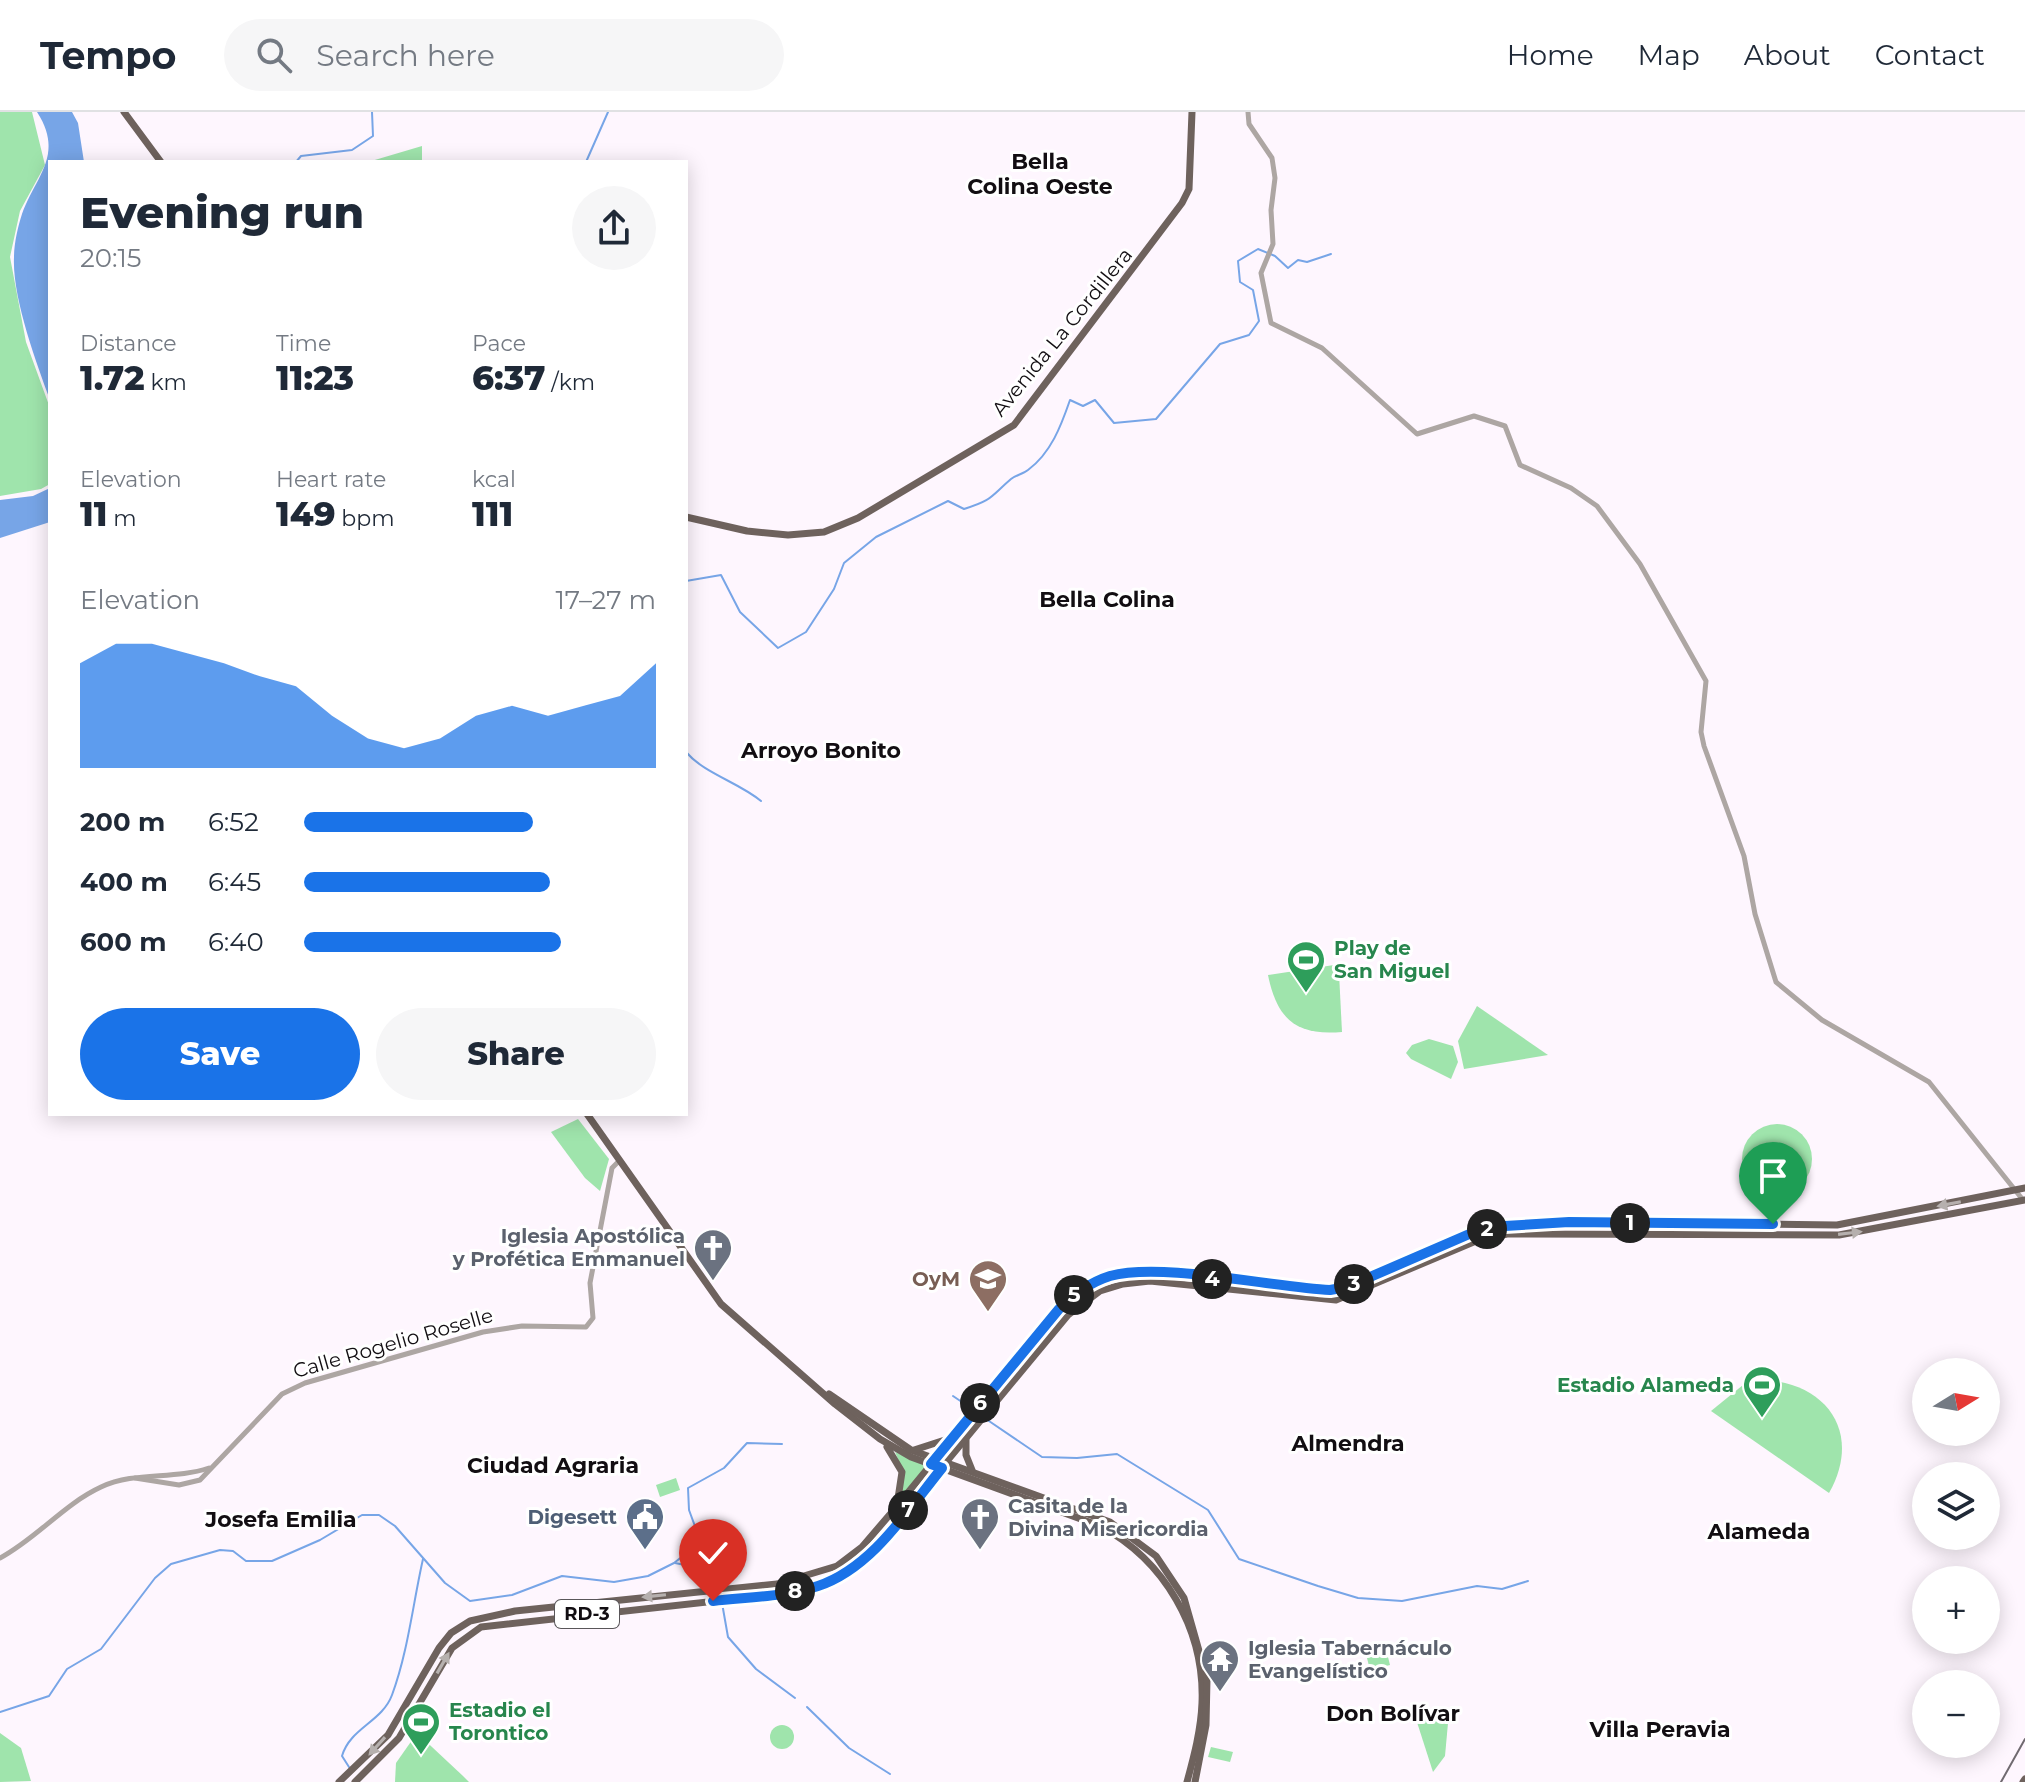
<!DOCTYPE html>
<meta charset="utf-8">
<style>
:root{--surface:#fff;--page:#f6f6f7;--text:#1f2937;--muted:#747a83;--line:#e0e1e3;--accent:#1a73e8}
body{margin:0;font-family:Montserrat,sans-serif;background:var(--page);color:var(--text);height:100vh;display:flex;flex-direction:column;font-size:30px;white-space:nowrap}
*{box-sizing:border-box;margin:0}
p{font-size:26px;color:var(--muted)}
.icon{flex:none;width:44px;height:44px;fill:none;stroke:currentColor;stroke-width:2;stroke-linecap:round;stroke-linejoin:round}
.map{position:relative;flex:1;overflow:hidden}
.panel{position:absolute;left:48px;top:48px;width:640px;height:956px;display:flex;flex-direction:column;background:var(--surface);border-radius:0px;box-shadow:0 4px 20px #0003}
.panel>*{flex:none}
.needle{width:52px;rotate:79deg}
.fabs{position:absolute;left:1912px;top:1246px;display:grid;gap:16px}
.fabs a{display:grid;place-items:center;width:88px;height:88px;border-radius:50%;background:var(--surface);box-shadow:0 4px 20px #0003;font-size:40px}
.pin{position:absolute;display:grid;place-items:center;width:68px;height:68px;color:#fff;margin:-82px -34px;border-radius:50% 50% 50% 0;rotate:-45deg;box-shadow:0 0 8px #0007}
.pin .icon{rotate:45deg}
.km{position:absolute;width:40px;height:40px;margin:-20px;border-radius:50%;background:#222;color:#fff;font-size:22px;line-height:40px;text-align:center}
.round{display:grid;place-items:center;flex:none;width:84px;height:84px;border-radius:42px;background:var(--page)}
.headline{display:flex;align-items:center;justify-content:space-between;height:136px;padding:0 32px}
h1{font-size:44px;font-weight:800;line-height:60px}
.figures{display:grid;grid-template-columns:repeat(3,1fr);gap:12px;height:136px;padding:8px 32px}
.figures div{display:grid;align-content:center}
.figures b{font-size:34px;font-weight:800}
.figures small{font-size:22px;font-weight:400}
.figures p{font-size:22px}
.chart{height:224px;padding:16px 32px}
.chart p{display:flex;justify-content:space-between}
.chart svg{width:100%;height:144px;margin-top:8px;fill:var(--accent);opacity:.7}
.action{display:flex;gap:16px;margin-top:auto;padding:16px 32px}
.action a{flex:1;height:92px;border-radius:48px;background:var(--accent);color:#fff;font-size:32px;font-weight:800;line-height:92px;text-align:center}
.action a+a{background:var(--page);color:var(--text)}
ul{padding:0 32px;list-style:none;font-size:26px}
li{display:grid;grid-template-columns:128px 96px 1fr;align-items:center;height:60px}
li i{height:20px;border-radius:10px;background:var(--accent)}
header{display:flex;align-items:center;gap:48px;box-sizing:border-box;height:112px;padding:0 40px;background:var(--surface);border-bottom:2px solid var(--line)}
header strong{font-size:38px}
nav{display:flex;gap:44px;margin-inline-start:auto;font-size:28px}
.search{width:560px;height:72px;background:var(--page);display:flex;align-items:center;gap:20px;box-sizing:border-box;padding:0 28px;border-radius:44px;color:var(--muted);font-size:30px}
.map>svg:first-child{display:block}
</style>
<header>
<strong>Tempo</strong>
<div class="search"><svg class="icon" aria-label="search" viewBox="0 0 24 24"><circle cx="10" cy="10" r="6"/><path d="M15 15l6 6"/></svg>Search here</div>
<nav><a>Home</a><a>Map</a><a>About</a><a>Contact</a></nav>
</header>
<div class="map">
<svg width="2025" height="1670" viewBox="0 0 2025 1670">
<rect width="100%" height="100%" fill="#fef6fe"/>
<g fill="#9fe4ac">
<polygon points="0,0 32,0 45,53 20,99 10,145 26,230 50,296 50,372 41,377 0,384"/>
<polygon points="422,34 422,50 368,50"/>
<path d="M1334,853L1339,861L1342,920C1297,924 1277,908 1268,863Z"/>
<polygon points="1477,894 1548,943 1464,957 1458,929"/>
<polygon points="1429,927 1453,934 1458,950 1451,967 1411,947 1406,941 1412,933"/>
<polygon points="578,1007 609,1047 600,1079 585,1066 551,1020"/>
<circle cx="1777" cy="1047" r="35"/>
<path d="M1765,1268C1829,1272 1862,1323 1829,1381L1711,1299L1743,1273Z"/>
<polygon points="895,1340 926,1354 900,1386 903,1359"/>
<polygon points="676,1366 680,1378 660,1385 656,1373"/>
<polygon points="1387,1541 1390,1553 1370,1558 1367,1546"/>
<polygon points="1449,1600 1445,1644 1433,1660 1415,1604"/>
<circle cx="782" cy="1625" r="12"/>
<polygon points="0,1621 21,1636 31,1669 0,1670"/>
<polygon points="417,1621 463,1664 469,1670 395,1670 396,1651"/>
<polygon points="1211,1635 1233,1640 1230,1650 1208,1645"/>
</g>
<g fill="#77a5e7">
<path d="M37,0H72L78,11L84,50H50V288C36,250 12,185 14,145C14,132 18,114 22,102C35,65 65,43 37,0Z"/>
<polygon points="50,376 50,410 0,426 0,388 33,384"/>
</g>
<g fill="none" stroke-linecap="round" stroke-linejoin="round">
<g stroke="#77a5e7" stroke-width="2">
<polyline points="296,50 301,44 352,38 373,24 372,0"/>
<polyline points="586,50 608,0"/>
<path d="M686,469L721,463L740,500L778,536L806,520L834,477L844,451L876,425L948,389L964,397C993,388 990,385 1011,367C1016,363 1023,362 1028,358C1051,341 1061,314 1070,288L1083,294L1095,288L1114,311L1156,307L1220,232L1249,223L1259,209L1253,178L1240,170L1238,149L1258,137L1275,144L1288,156L1298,148L1307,150L1331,142"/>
<path d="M686,640C705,662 738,670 761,689"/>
<polyline points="953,1284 981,1303"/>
<polyline points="986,1307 1042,1345 1077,1346 1117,1342 1208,1398 1239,1447 1318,1474 1358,1486 1402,1489 1477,1474 1502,1477 1528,1469"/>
<polyline points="675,1451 705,1457 711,1463"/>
<polyline points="722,1491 728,1525 756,1557 795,1586"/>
<polyline points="807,1595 849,1636 890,1662"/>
<polyline points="0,1600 49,1584 67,1557 101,1537 155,1466 171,1452 220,1438 233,1439 246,1449 272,1449 320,1428 362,1403 379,1403 395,1414 445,1471 470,1489 512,1483 562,1464 614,1470 648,1464 674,1451 693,1436 696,1417 689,1398 688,1376 724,1356 747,1331 782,1332"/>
<path d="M349,1655L342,1644C350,1616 382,1610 392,1583C408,1540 413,1491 423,1447"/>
</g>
<g stroke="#ada6a3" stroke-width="5">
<polyline points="1248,0 1249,12 1272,46 1275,66 1271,98 1273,132 1261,161 1271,211 1322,236 1417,322 1474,304 1505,314 1520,353 1571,376 1597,394 1640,452 1706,569 1701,620 1704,634 1744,744 1755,802 1776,870 1822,908 1929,970 2023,1088"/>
<polyline points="135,1366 179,1373 200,1368 282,1282 305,1271 483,1220 522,1214 586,1215 593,1206 590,1171 612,1056 620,1048"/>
<path d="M0,1446C36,1427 64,1392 101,1375C135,1359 173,1368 209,1356"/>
</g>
<g stroke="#6e625d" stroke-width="7">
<polyline points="124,0 161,50"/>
<polyline points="686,405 747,419 788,423 824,420 858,406 1014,313 1182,91 1189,77 1192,0"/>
<path d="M587,1002L721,1192L835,1292L880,1327L911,1345L1100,1414C1164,1448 1205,1517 1202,1591C1201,1618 1194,1644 1187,1670"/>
<polyline points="829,1282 911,1338 1110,1410 1156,1444 1184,1486 1207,1567 1206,1613 1195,1670"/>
<polyline points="966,1328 966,1343 972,1358"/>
<polyline points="887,1335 902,1360 897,1393"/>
<polyline points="914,1338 951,1326"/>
<path d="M339,1670L388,1623L439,1536L451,1521L470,1509L515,1499L777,1472L837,1454L862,1435L892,1400L1059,1197C1073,1183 1091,1170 1110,1164C1162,1150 1271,1175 1330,1178L1347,1175L1474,1120L1505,1114L1569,1110L1837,1113L2025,1076"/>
<polyline points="355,1670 399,1626 452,1536 481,1515 779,1482 827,1471 870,1442 1068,1203 1100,1179 1123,1172 1150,1169 1336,1188 1476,1129 1507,1122 1839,1123 2025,1088"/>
<polyline points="2023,1670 2025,1667"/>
</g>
<polyline stroke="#706a70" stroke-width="2" points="2001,1670 2025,1627"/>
</g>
<defs><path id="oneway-solid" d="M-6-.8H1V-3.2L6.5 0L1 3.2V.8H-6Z" transform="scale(2)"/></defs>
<g fill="#b6b0ae">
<use href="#oneway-solid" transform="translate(1949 1092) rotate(169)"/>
<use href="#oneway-solid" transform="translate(1850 1121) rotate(-7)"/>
<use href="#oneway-solid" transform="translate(654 1484) rotate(174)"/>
<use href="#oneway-solid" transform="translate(443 1551) rotate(-60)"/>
<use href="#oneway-solid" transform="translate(377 1634) rotate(132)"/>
</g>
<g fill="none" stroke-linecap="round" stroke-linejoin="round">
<g stroke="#fff" stroke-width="16">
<path id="route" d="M713,1489C747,1485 785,1485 818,1474C872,1456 907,1399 942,1356L931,1352L1059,1197C1073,1183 1091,1170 1110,1164C1162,1150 1271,1175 1330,1178L1347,1175L1474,1120L1505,1114L1569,1110L1773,1112"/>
</g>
<use href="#route" stroke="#1a73e8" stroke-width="10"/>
</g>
<defs>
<g id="stadium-pin" transform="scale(2)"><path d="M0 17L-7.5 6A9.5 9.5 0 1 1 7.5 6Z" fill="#2e9e5b" stroke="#fff"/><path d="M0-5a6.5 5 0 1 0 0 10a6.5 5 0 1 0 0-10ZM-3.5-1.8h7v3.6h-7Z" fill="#fff"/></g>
<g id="church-pin" transform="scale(2)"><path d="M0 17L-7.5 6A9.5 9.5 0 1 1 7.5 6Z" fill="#6b7280" stroke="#fff"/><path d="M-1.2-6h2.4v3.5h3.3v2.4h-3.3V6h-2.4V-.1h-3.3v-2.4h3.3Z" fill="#fff"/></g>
<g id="university-pin" transform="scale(2)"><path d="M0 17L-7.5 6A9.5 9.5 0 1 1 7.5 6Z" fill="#8d6e63" stroke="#fff"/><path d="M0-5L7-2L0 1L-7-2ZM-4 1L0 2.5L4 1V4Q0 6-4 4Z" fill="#fff"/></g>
<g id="civic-pin" transform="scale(2)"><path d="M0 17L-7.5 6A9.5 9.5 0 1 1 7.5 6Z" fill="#5c6f8a" stroke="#fff"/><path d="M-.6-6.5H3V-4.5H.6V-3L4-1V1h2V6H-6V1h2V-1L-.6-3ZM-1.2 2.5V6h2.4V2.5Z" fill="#fff"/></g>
<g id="temple-pin" transform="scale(2)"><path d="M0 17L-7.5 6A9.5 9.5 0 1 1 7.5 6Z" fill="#6b7280" stroke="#fff"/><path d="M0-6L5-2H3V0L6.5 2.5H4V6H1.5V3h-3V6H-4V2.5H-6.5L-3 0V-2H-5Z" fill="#fff"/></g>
</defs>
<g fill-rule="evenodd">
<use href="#stadium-pin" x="1306" y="848"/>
<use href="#church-pin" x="713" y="1136"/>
<use href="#university-pin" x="988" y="1167"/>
<use href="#stadium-pin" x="1762" y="1273"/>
<use href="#civic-pin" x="645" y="1405"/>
<use href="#church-pin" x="980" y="1405"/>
<use href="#temple-pin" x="1220" y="1547"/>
<use href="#stadium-pin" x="421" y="1610"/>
</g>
<g text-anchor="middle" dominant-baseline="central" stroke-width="6" stroke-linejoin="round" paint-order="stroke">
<rect fill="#fff" stroke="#595659" stroke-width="2" x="555" y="1488" width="64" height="28" rx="6"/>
<g font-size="18" font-weight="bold" fill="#120e12">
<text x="587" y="1502">RD-3</text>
</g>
<g font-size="20" fill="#120e12" stroke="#fff">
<text transform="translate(1062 220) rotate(-51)">Avenida La Cordillera</text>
<text transform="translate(393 1231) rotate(-16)">Calle Rogelio Roselle</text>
</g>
<g font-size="20" font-weight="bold" fill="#27864d" stroke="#fff" text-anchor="start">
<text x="1334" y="836">Play de<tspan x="1334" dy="23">San Miguel</tspan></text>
<text x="1734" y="1273" text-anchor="end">Estadio Alameda</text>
<text x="449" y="1598">Estadio el<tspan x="449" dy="23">Torontico</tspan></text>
</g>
<g font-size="20" font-weight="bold" fill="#5b616d" stroke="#fff" text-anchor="start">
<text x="685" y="1124" text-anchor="end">Iglesia Apostólica<tspan x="685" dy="23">y Profética Emmanuel</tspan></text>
<text x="1008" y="1394">Casita de la<tspan x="1008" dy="23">Divina Misericordia</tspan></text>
<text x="1248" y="1536">Iglesia Tabernáculo<tspan x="1248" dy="23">Evangelístico</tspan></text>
</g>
<g font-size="20" font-weight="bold" fill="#785e54" stroke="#fff" text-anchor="end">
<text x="960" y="1167">OyM</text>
</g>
<g font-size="20" font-weight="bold" fill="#4e5e75" stroke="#fff" text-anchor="end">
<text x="617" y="1405">Digesett</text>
</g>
<g font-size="22" font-weight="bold" fill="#120e12" stroke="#fff">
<text x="1040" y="49">Bella<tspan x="1040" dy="25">Colina Oeste</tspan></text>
<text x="1107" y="487">Bella Colina</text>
<text x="821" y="638">Arroyo Bonito</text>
<text x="1348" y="1331">Almendra</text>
<text x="553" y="1353">Ciudad Agraria</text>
<text x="281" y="1407">Josefa Emilia</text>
<text x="1759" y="1419">Alameda</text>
<text x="1393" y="1601">Don Bolívar</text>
<text x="1660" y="1617">Villa Peravia</text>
</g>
</g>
</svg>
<div class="fabs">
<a><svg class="needle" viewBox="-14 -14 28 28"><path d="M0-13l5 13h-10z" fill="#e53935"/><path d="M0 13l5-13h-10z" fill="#747a83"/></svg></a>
<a><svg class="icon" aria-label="layers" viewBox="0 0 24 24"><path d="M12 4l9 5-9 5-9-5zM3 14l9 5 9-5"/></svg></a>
<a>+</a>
<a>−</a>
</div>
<div class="pin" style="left:1773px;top:1112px;background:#1e9e55"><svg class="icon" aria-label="arrive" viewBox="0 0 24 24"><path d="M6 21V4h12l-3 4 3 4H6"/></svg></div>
<div class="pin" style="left:713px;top:1489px;background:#d93025"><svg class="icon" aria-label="check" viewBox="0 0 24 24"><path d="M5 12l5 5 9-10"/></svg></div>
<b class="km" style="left:1630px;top:1111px">1</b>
<b class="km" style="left:1487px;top:1117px">2</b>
<b class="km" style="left:1354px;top:1172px">3</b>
<b class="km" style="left:1212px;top:1167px">4</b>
<b class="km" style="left:1074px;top:1183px">5</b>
<b class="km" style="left:980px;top:1291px">6</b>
<b class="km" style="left:908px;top:1398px">7</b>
<b class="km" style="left:795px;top:1479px">8</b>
<section class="panel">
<div class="headline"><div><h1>Evening run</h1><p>20:15</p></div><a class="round"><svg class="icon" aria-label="share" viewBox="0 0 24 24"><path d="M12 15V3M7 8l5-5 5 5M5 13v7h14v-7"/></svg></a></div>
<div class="figures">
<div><p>Distance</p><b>1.72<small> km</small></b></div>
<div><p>Time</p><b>11:23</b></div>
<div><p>Pace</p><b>6:37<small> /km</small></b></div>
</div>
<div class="figures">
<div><p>Elevation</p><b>11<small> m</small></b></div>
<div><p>Heart rate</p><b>149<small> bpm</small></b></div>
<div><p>kcal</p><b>111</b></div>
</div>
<div class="chart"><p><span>Elevation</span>17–27 m</p>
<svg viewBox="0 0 160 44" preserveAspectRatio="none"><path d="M0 44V12L10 6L20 6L30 9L40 12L50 16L60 19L70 28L80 35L90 38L100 35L110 28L120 25L130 28L140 25L150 22L160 12V44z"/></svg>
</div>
<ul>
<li><b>200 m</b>6:52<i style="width:65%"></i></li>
<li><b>400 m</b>6:45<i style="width:70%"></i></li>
<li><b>600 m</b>6:40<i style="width:73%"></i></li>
</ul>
<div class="action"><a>Save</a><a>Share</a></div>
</section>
</div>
